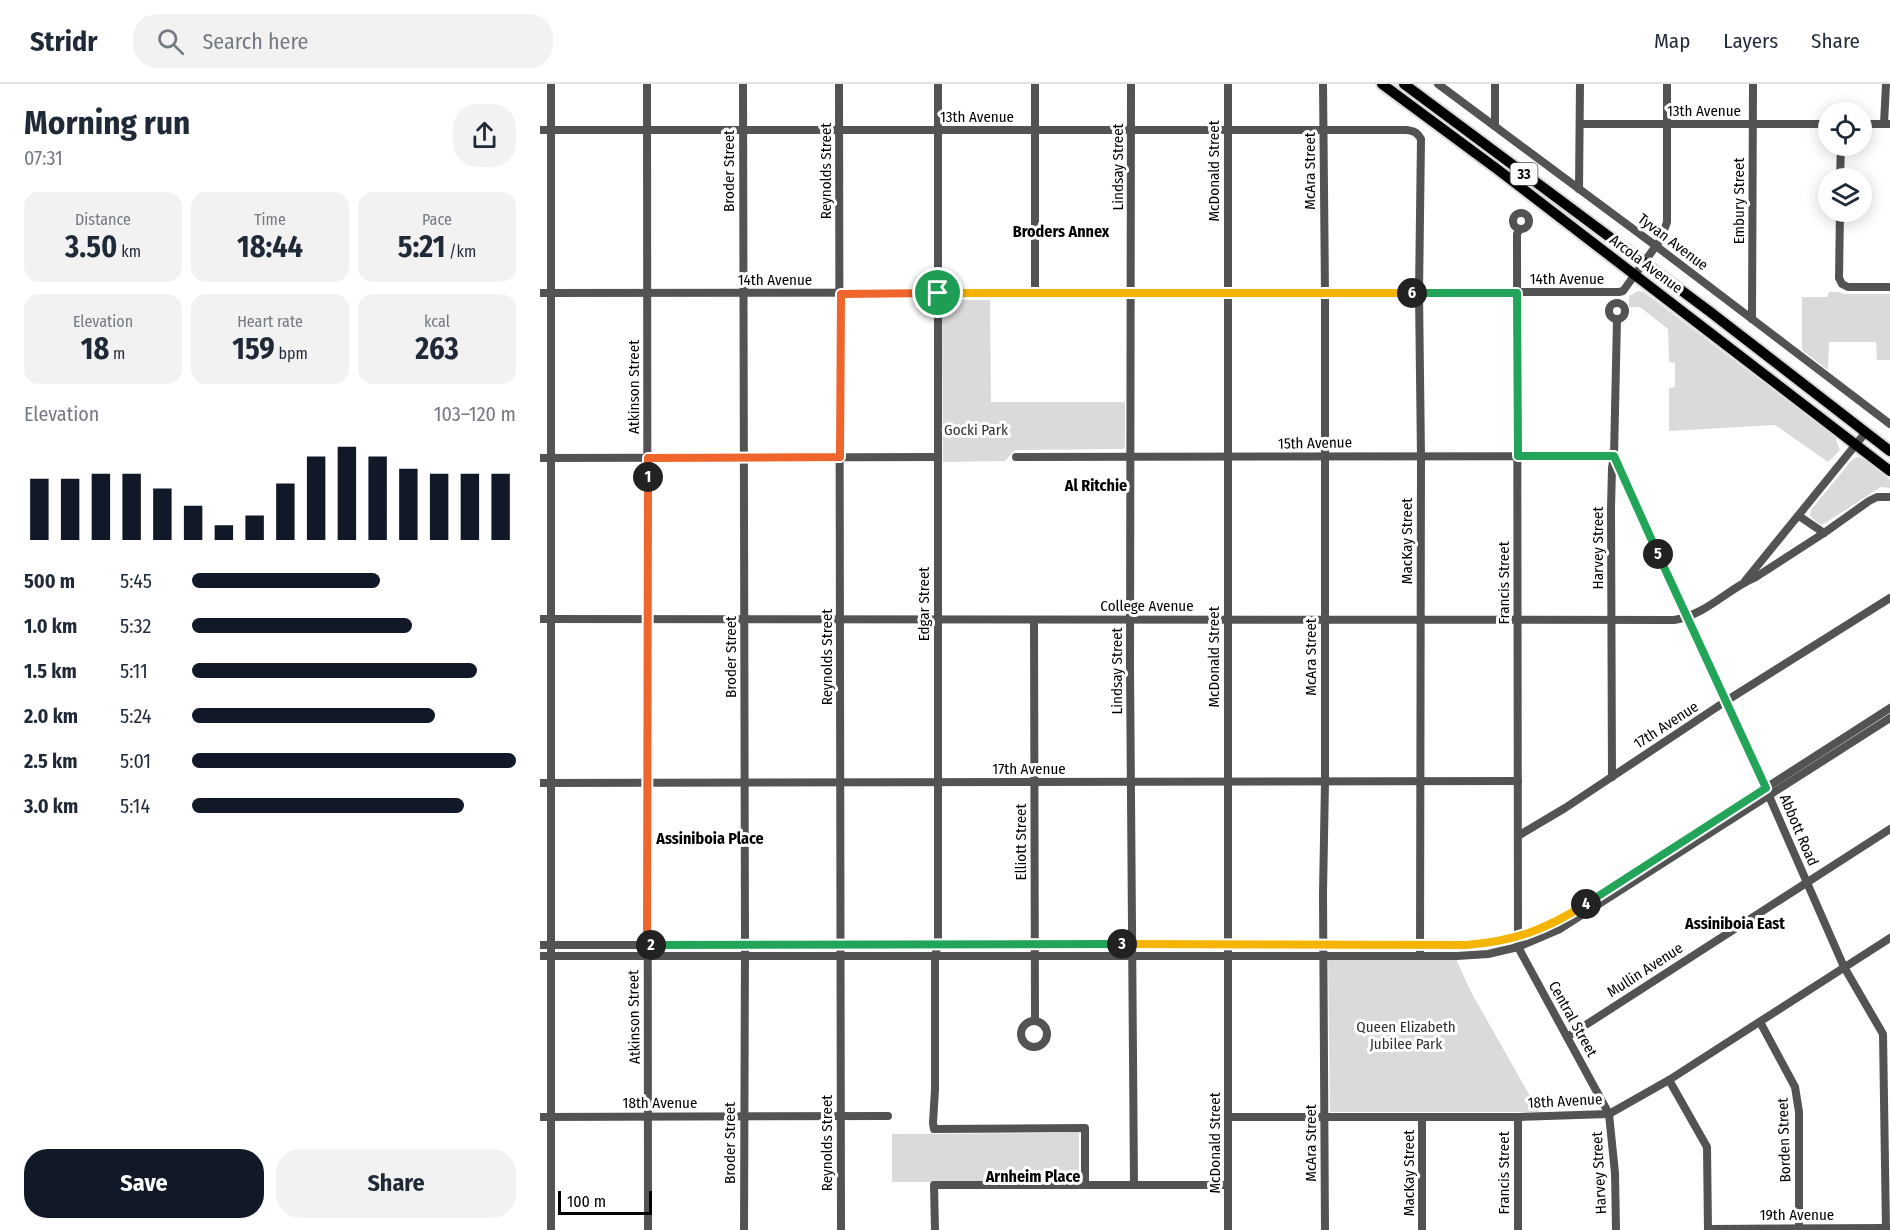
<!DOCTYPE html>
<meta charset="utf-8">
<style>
:root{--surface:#fff;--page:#f2f2f3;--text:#1f2937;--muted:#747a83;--line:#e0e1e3;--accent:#111827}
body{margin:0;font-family:"Fira Sans Condensed",sans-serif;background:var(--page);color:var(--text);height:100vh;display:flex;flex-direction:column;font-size:22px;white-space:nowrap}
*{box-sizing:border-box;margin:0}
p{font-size:20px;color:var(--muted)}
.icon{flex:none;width:33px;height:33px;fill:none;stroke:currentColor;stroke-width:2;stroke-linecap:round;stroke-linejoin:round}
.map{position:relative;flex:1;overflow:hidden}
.details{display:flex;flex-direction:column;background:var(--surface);width:540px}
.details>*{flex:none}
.buttons{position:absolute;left:1278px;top:18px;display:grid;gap:12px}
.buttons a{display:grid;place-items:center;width:54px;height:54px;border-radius:50%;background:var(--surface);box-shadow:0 3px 15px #0003;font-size:30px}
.scale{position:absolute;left:18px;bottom:15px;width:94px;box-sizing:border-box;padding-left:6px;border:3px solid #000;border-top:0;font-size:16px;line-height:21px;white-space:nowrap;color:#000;-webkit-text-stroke:4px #fff;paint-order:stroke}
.pin{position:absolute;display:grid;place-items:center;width:51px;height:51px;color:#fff;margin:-26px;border:3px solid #fff;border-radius:50%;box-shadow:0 2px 6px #0007}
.km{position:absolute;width:30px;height:30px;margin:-15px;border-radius:50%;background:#222;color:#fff;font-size:16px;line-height:30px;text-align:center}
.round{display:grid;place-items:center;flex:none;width:63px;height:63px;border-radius:24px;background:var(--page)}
.headline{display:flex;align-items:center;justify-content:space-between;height:102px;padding:0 24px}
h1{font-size:33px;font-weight:700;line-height:45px}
.stats{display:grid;grid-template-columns:repeat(3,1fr);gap:9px;height:102px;padding:6px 24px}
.stats div{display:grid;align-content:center;border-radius:15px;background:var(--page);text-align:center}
.stats b{font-size:30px;font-weight:700}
.stats small{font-size:16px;font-weight:400}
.stats p{font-size:16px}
.chart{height:168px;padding:12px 24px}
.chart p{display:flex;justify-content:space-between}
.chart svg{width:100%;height:108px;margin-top:6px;stroke:var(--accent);stroke-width:6}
.button{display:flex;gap:12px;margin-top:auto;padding:12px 24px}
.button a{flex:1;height:69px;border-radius:24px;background:var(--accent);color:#fff;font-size:24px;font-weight:700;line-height:69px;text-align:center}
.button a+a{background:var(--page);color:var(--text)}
ul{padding:0 24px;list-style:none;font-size:20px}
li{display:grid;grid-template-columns:96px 72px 1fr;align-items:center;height:45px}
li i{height:15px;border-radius:8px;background:var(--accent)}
header{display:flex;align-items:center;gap:36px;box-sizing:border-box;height:84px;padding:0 30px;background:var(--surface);border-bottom:2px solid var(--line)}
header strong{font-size:28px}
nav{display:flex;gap:33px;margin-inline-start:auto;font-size:21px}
.search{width:420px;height:54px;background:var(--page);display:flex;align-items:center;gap:15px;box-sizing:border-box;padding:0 21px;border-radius:24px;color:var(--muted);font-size:22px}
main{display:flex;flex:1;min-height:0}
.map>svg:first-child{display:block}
</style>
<header>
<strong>Stridr</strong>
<div class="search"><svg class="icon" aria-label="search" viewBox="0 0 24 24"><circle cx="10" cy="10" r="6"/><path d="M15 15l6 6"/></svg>Search here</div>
<nav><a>Map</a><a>Layers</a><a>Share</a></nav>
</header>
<main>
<section class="details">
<div class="headline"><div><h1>Morning run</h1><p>07:31</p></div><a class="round"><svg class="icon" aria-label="share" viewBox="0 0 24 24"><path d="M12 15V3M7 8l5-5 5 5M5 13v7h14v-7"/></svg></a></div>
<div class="stats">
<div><p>Distance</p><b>3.50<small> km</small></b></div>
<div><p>Time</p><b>18:44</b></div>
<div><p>Pace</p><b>5:21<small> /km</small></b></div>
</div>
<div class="stats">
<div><p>Elevation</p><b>18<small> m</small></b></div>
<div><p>Heart rate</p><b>159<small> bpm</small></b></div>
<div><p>kcal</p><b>263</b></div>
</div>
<div class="chart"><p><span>Elevation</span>103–120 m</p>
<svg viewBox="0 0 160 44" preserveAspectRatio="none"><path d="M5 44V19M15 44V19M25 44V17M35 44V17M45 44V23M55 44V30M65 44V38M75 44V34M85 44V21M95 44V10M105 44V6M115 44V10M125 44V15M135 44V17M145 44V17M155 44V17"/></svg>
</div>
<ul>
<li><b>500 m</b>5:45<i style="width:58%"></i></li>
<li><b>1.0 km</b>5:32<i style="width:68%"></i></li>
<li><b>1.5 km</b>5:11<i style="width:88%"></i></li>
<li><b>2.0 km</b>5:24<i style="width:75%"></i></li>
<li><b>2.5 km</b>5:01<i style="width:100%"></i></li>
<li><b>3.0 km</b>5:14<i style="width:84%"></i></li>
</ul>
<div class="button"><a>Save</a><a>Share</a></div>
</section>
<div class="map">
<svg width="1350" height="1146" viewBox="0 0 1350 1146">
<rect width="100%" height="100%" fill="#fff"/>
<g fill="#dadada">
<polygon points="1098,207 1104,208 1295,353 1300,366 1288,378 1235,341 1129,347 1129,304 1135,303 1135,279 1129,278 1128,245 1100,223 1089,223 1089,212"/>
<polygon points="1289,208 1299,208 1303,210 1350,210 1350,276 1337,276 1336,258 1289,258 1288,286 1262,266 1262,213 1287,213"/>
<polygon points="406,216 450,216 451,318 585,318 585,363 583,365 475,366 465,377 403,378 402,220"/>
<polygon points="1317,373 1324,375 1350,396 1350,404 1341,403 1282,441 1278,439 1270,432 1271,426 1311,377"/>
<polygon points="788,874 916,875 931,908 999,1028 790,1028"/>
<polygon points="539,1049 539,1098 352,1098 352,1050"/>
</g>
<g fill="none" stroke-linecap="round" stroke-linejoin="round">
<g stroke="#dbdbdb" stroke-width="14">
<g id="major">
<polyline points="842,0 957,85 1350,387"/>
<polyline points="864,0 1169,227 1350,367"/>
</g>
</g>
<g stroke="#535353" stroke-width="8">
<polyline points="107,0 108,1146"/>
<polyline points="203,0 205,861 204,1146"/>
<polyline points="299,0 301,1146"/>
<polyline points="398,0 398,860 395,872 395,1005 393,1039 394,1045 545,1044 545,1101"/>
<polyline points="495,0 495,208"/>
<polyline points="591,0 590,584 594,1101"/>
<polyline points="688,0 688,1146"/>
<polyline points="783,0 785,209 785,698 783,810 785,1146"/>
<polyline points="898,0 1116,162 1350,340"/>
<polyline points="955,0 955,42"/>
<polyline points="1040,40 1288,40"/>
<polyline points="1322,40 1350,40"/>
<polyline points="1344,40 1346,0"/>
<path d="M0,46H866C874,47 877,48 881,55L879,209L881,373L880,871"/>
<polyline points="1300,94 1301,62"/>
<polyline points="1039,105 1040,0"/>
<polyline points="1300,128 1299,194 1302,200 1308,203 1350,203"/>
<circle cx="981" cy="137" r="8"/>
<polyline points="980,145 977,150 978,863 1069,1030 1075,1089 1076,1146"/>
<polyline points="0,209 1079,208 1083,207 1121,155 1127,138 1127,0"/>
<circle cx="1077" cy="227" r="8"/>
<polyline points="1212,235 1213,0"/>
<polyline points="1074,372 1229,712 1304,883 1343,950 1346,1146"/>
<polyline points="476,373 1074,372"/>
<polyline points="0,374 398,373"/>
<polyline points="1259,432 1284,449"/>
<polyline points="1205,497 1326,348"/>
<path d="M0,535L1134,536C1166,531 1187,505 1216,493L1284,449L1329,417L1337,413H1350"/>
<polyline points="494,536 495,937"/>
<polyline points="1072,693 1071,424 1072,384 1074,372 1077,235"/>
<polyline points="0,699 978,697"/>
<polyline points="978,752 1025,724 1186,617 1350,514"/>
<path d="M0,861H880C935,860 967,860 1019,837L1350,624"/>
<polyline points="0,872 917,872 948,870 978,863 1020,845 1350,634"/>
<circle cx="494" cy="950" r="13"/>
<polyline points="1220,938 1255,1003 1259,1028 1259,1146"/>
<polyline points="1027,953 1350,745"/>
<polyline points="1129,996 1167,1063 1168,1146"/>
<polyline points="0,1033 348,1032"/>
<polyline points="688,1033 978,1033 1069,1030 1129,996 1350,854"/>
<polyline points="882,1033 882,1146"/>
<polyline points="978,1033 978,1146"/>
<polyline points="1168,1145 1346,1144"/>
<polyline points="11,1146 11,0"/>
<polyline points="395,1146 394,1101 688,1101"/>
</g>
<use href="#major" stroke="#000" stroke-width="10"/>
</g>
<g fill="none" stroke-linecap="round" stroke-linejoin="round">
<g stroke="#fff" stroke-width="12">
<polyline id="split-1" points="108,393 108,374 300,373 301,210 398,209"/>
</g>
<g stroke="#fff" stroke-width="12">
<polyline id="split-2" points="108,393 107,861 111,861"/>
</g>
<g stroke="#fff" stroke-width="12">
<polyline id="split-3" points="111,861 582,860"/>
</g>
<g stroke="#fff" stroke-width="12">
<path id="split-4" d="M582,860L926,861C975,857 1005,846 1046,820"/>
</g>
<g stroke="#fff" stroke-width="12">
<polyline id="split-5" points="1046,820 1226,704 1118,470"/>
</g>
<g stroke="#fff" stroke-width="12">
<polyline id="split-6" points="872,209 977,209 978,372 1074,372 1118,470"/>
</g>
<g stroke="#fff" stroke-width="12">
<polyline id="split-7" points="398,209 872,209"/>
</g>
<use href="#split-1" stroke="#f0652b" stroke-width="8"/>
<use href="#split-2" stroke="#f0652b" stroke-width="8"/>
<use href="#split-3" stroke="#22a559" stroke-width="8"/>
<use href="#split-4" stroke="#f5b400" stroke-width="8"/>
<use href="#split-5" stroke="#22a559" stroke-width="8"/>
<use href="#split-6" stroke="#22a559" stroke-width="8"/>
<use href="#split-7" stroke="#f5b400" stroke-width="8"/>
</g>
<g text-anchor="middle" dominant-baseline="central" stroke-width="6" stroke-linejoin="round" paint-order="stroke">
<rect fill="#fff" stroke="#4c4c4c" stroke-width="1.5" x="970.5" y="79" width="27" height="22" rx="4.5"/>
<g font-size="14" font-weight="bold" fill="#000">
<text x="984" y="90">33</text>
</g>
<g font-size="15" fill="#000" stroke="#fff">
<text x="1164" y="27">13th Avenue</text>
<text x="437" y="33">13th Avenue</text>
<text transform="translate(578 83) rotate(-90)">Lindsay Street</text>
<text transform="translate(189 87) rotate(-90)">Broder Street</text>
<text transform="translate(286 87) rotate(-90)">Reynolds Street</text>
<text transform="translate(674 87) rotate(-90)">McDonald Street</text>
<text transform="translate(770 87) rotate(-90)">McAra Street</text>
<text transform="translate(1199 117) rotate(-90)">Embury Street</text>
<text transform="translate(1133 158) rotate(37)">Tyvan Avenue</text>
<text transform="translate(1106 180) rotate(37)">Arcola Avenue</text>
<text x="1027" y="195">14th Avenue</text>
<text x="235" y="196">14th Avenue</text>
<text transform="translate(94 303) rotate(-90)">Atkinson Street</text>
<text transform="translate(775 359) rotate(-1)">15th Avenue</text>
<text transform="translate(867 457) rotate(-90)">MacKay Street</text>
<text transform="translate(1058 464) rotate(-90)">Harvey Street</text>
<text transform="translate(964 499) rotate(-90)">Francis Street</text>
<text transform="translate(384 520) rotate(-90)">Edgar Street</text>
<text x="607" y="522">College Avenue</text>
<text transform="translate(191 573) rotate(-90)">Broder Street</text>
<text transform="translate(287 573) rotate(-90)">Reynolds Street</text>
<text transform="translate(674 573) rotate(-90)">McDonald Street</text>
<text transform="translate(771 573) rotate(-90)">McAra Street</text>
<text transform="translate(577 587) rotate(-90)">Lindsay Street</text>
<text transform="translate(1126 641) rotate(-33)">17th Avenue</text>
<text x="489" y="685">17th Avenue</text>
<text transform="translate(1259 746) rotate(67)">Abbott Road</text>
<text transform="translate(481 758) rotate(-90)">Elliott Street</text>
<text transform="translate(1105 886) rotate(-33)">Mullin Avenue</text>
<text transform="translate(94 933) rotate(-91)">Atkinson Street</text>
<text transform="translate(1033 935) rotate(61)">Central Street</text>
<text transform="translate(1025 1017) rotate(-3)">18th Avenue</text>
<text x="120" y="1019">18th Avenue</text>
<text transform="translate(1244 1056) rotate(-92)">Borden Street</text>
<text transform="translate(190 1059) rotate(-90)">Broder Street</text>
<text transform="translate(287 1059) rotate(-90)">Reynolds Street</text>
<text transform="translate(675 1059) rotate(-90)">McDonald Street</text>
<text transform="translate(771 1059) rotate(-90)">McAra Street</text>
<text transform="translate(869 1089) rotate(-90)">MacKay Street</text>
<text transform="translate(964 1089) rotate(-90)">Francis Street</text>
<text transform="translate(1059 1089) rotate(-93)">Harvey Street</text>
<text x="1257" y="1131">19th Avenue</text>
</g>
<g font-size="15" fill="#313131" stroke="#fff">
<text x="436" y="346">Gocki Park</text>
<text x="866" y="943">Queen Elizabeth<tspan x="866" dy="17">Jubilee Park</tspan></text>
</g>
<g font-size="16" font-weight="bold" fill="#000" stroke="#fff">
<text x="521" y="147">Broders Annex</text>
<text x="556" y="401">Al Ritchie</text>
<text x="170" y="754">Assiniboia Place</text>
<text x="1195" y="839">Assiniboia East</text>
<text x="493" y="1092">Arnheim Place</text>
</g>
</g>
</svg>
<div class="buttons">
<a><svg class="icon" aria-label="locate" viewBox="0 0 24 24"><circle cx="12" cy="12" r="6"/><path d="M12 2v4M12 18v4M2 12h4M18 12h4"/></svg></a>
<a><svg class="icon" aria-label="layers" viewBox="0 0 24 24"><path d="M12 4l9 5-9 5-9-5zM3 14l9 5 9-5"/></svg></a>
</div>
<div class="scale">100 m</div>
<div class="pin" style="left:398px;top:209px;background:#1e9e55"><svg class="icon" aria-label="arrive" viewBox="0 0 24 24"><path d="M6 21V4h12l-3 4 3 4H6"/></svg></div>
<b class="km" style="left:108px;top:393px">1</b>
<b class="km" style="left:111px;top:861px">2</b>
<b class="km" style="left:582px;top:860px">3</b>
<b class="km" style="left:1046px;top:820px">4</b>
<b class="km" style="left:1118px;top:470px">5</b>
<b class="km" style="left:872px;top:209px">6</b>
</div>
</main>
